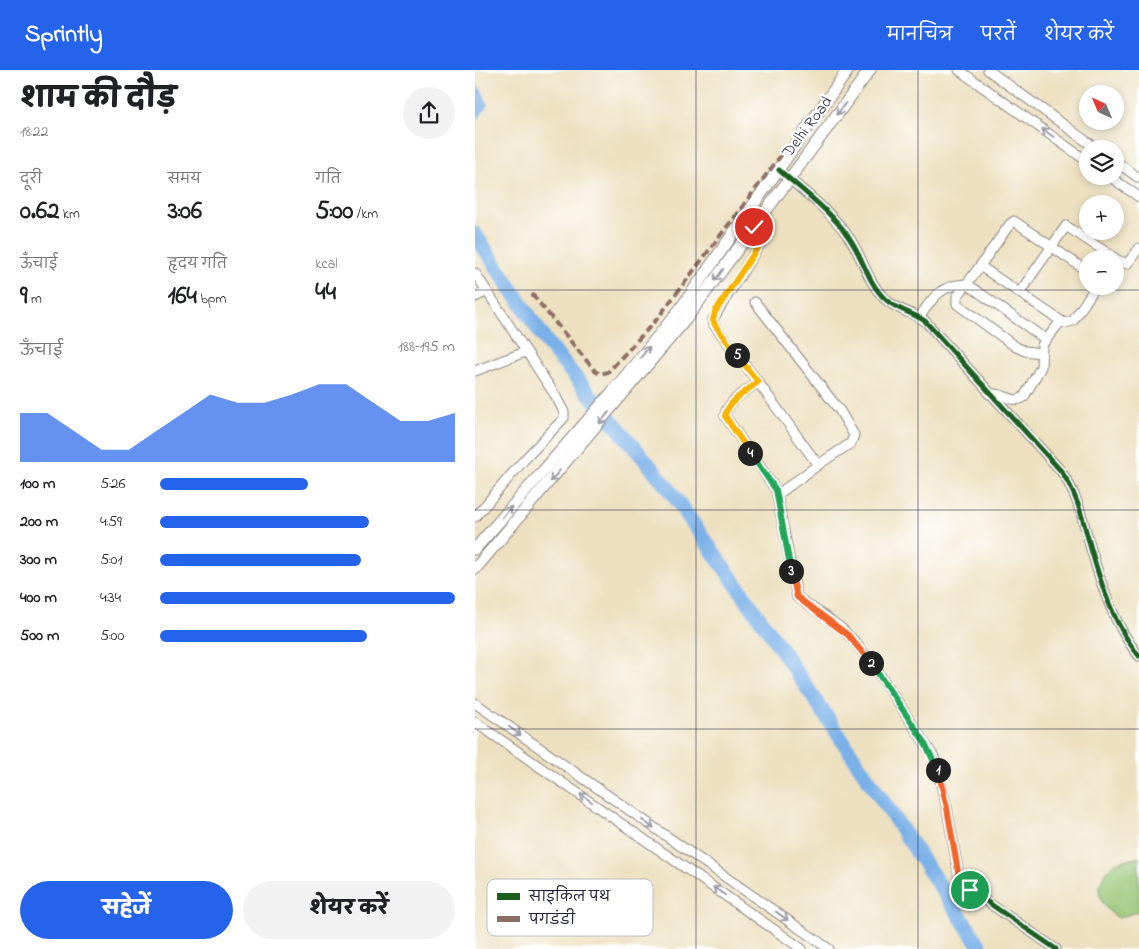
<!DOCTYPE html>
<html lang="hi">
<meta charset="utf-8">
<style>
:root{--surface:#fff;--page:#f2f2f2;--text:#202124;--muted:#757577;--accent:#2563eb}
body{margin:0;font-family:"Indie Flower","Playpen Sans Deva",sans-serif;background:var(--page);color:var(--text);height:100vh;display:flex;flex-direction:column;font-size:19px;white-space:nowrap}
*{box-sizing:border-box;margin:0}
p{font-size:16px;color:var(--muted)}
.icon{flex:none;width:28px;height:28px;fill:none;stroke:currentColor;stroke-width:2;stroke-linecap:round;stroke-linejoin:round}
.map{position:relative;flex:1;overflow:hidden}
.sheet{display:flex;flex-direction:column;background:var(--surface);width:475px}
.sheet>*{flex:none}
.needle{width:32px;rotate:316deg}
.buttons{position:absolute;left:604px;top:15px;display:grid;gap:10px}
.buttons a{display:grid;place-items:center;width:45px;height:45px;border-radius:50%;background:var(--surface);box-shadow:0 2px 8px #0003;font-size:25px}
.pin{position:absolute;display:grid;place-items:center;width:42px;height:42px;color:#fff;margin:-21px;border:2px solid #fff;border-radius:50%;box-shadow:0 1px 5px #0007}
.km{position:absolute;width:25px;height:25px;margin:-12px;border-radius:50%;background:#222;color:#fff;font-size:14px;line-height:25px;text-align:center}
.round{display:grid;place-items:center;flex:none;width:52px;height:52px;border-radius:26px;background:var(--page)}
.summary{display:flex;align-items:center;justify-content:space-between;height:85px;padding:0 20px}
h1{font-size:28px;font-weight:800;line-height:38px}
.stats{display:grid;grid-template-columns:repeat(3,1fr);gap:8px;height:85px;padding:5px 20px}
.stats div{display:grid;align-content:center}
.stats b{font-size:25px;font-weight:800}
.stats small{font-size:14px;font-weight:400}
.stats p{font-size:14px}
.chart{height:140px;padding:10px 20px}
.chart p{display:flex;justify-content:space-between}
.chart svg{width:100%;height:90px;margin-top:5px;fill:var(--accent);opacity:.7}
.action{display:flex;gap:10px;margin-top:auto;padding:10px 20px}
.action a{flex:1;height:58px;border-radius:30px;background:var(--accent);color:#fff;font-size:20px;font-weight:800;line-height:58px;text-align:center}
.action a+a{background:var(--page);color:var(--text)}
ul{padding:0 20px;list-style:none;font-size:16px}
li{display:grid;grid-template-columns:80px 60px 1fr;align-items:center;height:38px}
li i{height:12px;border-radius:6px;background:var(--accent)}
header{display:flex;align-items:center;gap:30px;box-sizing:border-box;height:70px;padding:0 25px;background:var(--accent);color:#fff}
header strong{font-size:24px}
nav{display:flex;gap:28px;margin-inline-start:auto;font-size:18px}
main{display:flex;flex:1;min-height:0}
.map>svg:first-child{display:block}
</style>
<header>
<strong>Sprintly</strong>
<nav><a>मानचित्र</a><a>परतें</a><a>शेयर करें</a></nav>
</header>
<main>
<section class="sheet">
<div class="summary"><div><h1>शाम की दौड़</h1><p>18:22</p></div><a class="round"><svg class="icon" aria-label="share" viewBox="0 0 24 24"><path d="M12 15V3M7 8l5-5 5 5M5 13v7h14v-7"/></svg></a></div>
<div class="stats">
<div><p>दूरी</p><b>0.62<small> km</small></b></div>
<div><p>समय</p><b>3:06</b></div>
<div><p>गति</p><b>5:00<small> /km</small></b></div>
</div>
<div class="stats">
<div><p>ऊँचाई</p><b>9<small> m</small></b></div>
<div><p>हृदय गति</p><b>164<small> bpm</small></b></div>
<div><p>kcal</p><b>44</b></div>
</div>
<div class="chart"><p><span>ऊँचाई</span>188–195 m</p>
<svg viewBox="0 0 160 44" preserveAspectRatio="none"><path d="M0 44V20L10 20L20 29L30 38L40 38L50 29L60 20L70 11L80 15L90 15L100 11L110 6L120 6L130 15L140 24L150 24L160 20V44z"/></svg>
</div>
<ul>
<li><b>100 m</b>5:26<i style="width:50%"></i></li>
<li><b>200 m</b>4:59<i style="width:71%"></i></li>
<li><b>300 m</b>5:01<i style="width:68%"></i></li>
<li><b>400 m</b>4:34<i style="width:100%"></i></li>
<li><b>500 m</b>5:00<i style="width:70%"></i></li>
</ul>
<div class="action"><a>सहेजें</a><a>शेयर करें</a></div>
</section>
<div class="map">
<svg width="664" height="879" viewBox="0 0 664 879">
<rect width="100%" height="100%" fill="#fff"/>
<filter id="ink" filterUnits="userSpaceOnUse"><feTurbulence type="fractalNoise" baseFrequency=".02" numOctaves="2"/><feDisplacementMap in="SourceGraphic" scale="10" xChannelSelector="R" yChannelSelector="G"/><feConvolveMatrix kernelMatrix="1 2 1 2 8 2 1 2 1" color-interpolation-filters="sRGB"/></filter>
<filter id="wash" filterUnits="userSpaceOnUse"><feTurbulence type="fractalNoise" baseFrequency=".0096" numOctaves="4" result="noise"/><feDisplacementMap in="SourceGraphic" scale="20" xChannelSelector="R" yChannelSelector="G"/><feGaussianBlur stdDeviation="1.12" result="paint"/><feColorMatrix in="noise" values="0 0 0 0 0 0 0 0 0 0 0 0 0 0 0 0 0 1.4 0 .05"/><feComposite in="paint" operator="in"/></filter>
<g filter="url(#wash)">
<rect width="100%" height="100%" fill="#ede0c0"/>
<path fill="#94c372" stroke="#5b7256" d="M664,787V841L644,848C621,836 618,813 637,796C643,790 656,789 664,787Z"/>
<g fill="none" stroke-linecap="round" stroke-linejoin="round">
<g stroke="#79b0e8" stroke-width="15">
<polyline points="0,23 5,34 0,41"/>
<polyline points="0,164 75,277 191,415 298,567 507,879"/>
</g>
</g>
</g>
<g filter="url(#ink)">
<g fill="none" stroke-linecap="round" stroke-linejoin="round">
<g stroke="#88817e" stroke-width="11">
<g id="minor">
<polyline points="484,0 612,91"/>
<polyline points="513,0 622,79"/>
<polyline points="640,91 664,108"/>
<path d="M304,100C328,121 357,142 375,169C388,188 393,213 410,229C422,240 436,242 450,251L586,401C603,425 608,451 616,479C627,517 639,555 664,586"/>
<polyline points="634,106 664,127"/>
<path d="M279,157L285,168V174L238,249L239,255L283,312C273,320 251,332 250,346L301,420L322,527L366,558L380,572L401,599L459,687L472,738L484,807L495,820L581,879"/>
<polyline points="640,189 652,194 664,178"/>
<polyline points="505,196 482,227 482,234 541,277 550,281 565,283"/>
<polyline points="612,201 539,151 535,154 505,196 589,253 598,251 621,216"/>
<polyline points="0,203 80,325 89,342 89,348 49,390 0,447"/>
<polyline points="545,222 591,156 640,188"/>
<polyline points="0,227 11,222"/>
<polyline points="280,232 365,341 379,365 376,373 343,395"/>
<path d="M444,248C457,228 466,214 492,214L570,269"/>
<polyline points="0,301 50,282"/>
<polyline points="283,312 343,395 302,425"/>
<path d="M514,324C527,321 538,335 549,327L566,297L567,275L586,251"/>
<polyline points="0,633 354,879"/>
<polyline points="0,652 327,879"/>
</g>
</g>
<g stroke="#88817e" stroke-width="13">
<g id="major">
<polyline points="0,479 139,320 206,238 373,0"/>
<polyline points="0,499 211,249 395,0"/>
</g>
</g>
<use href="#minor" stroke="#fff" stroke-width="9"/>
<use href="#major" stroke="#fff" stroke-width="11"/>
<polyline stroke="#8d6e63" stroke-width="4" stroke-dasharray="8 4" stroke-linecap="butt" points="57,224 120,301 125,304 133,302 182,249 317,71"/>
<g stroke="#fff" stroke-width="8">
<g id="cycleway">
<path d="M304,100C328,121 357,142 375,169C388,188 393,213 410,229C422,240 436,242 450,251L586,401C603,425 608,451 616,479C627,517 639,555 664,586"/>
<path d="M279,157L285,168V174L238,249L239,255L283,312C273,320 251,332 250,346L301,420L322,527L366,558L380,572L401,599L459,687L472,738L484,807L495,820L581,879"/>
</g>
</g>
<use href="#cycleway" stroke="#1b5e20" stroke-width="5"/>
</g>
<defs><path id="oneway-shaft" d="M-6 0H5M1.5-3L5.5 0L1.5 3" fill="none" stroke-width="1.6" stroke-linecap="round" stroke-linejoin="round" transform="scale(1.25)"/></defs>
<g stroke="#9c9ca7">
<use href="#oneway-shaft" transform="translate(366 39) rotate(127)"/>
<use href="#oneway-shaft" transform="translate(573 63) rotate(-145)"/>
<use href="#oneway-shaft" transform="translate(244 205) rotate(126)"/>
<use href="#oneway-shaft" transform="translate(170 282) rotate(-51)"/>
<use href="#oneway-shaft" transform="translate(129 348) rotate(130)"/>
<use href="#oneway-shaft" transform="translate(80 406) rotate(130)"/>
<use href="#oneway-shaft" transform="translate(32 442) rotate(-49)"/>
<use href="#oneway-shaft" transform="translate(40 661) rotate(35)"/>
<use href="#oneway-shaft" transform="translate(111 728) rotate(-145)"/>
<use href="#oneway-shaft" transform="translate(173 754) rotate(35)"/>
<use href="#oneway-shaft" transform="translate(244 821) rotate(-145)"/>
<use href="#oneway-shaft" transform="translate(307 846) rotate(36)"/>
</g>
</g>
<g fill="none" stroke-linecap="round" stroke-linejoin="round" filter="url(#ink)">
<g stroke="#fff" stroke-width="10">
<polyline id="split-1" points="463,700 472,738 484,807 495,820"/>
</g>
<g stroke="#fff" stroke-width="10">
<polyline id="split-2" points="396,593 449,671 463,700"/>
</g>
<g stroke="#fff" stroke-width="10">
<polyline id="split-3" points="316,501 322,527 373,565 396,593"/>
</g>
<g stroke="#fff" stroke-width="10">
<polyline id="split-4" points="275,383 301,420 316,501"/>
</g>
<g stroke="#fff" stroke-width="10">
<path id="split-5" d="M262,285L283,312C273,320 252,332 250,346L275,383"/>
</g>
<g stroke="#fff" stroke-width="10">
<polyline id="split-6" points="262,285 240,255 238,250 240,242 285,174 285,168 279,157"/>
</g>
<use href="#split-1" stroke="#f0652b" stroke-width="6"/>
<use href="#split-2" stroke="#22a559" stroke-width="6"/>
<use href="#split-3" stroke="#f0652b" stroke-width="6"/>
<use href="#split-4" stroke="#22a559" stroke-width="6"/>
<use href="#split-5" stroke="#f5b400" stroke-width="6"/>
<use href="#split-6" stroke="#f5b400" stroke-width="6"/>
</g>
<path fill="none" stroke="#22223b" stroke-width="1" stroke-opacity="0.55" d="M221,0V879M443,0V879M0,220H664M0,440H664M0,659H664"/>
<g text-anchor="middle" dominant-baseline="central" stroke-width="5" stroke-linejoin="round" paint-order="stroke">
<g font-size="16" fill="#22223b" stroke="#fff">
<text transform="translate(333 57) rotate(-53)">Delhi Road</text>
</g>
</g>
<rect x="12" y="809" width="166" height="57" rx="8" fill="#fff" stroke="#bdbdc4" stroke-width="1"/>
<rect x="22" y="823" width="23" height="7" fill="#1b5e20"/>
<rect x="22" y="846" width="23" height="6" fill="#8d6e63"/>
<g font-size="14" fill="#22223b">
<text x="54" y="831">साइकिल पथ</text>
<text x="54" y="854">पगडंडी</text>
</g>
</svg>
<div class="buttons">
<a><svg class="needle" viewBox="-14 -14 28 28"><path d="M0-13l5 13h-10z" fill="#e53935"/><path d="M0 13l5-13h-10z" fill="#757577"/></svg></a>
<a><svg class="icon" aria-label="layers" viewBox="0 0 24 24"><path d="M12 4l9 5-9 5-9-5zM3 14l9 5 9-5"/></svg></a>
<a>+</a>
<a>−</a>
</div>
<div class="pin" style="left:495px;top:820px;background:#1e9e55"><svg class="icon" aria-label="arrive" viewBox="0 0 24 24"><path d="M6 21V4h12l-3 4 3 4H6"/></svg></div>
<div class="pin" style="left:279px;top:157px;background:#d93025"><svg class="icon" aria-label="check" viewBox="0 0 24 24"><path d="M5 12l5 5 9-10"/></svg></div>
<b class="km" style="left:463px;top:700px">1</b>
<b class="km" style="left:396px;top:593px">2</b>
<b class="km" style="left:316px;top:501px">3</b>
<b class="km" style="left:275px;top:383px">4</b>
<b class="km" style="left:262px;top:285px">5</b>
</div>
</main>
